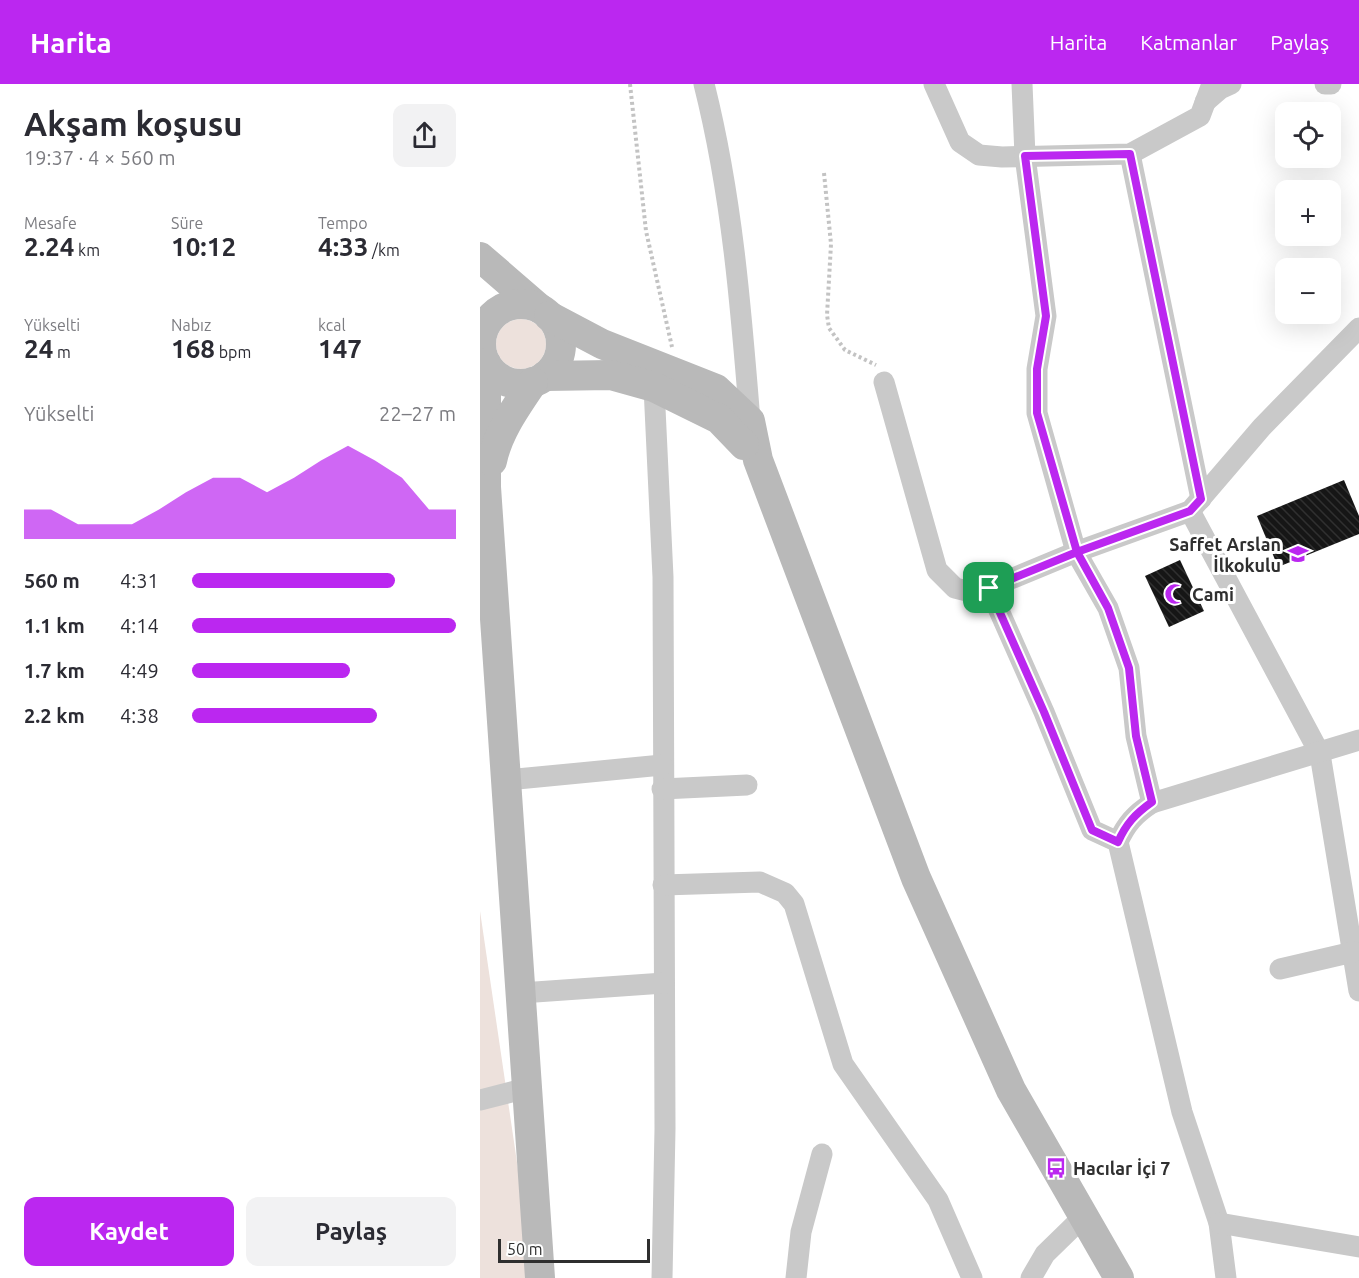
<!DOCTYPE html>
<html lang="tr">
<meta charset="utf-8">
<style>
:root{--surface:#fff;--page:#f2f2f3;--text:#2b2b33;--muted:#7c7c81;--accent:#bb27f0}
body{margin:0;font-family:Ubuntu,sans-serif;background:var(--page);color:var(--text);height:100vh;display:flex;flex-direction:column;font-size:22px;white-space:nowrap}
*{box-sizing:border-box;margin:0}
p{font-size:20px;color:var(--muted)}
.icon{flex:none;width:33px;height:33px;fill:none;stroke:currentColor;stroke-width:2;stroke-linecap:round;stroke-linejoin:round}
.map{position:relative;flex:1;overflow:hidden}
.sheet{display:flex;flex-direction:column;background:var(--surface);width:480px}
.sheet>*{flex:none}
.fabs{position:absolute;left:795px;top:18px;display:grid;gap:12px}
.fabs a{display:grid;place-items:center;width:66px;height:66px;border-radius:12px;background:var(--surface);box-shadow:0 6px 24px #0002;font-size:30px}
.scale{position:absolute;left:18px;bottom:15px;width:152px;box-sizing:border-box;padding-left:6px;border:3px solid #2f2f2f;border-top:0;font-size:16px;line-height:21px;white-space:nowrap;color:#2f2f2f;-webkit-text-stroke:4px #fff;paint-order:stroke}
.pin{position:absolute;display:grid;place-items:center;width:51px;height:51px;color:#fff;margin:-26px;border-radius:12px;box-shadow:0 3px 9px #0006}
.round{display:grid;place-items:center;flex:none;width:63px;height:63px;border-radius:12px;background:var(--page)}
.head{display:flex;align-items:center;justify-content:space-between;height:102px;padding:0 24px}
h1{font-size:33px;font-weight:700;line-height:45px}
.metrics{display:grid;grid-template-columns:repeat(3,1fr);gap:9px;height:102px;padding:6px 24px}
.metrics div{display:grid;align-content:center}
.metrics b{font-size:26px;font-weight:700}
.metrics small{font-size:16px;font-weight:400}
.metrics p{font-size:16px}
.chart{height:168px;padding:12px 24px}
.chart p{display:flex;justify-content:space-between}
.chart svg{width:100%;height:108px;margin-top:6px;fill:var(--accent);opacity:.7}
.button{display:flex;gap:12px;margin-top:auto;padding:12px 24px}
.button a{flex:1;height:69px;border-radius:12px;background:var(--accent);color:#fff;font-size:24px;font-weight:700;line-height:69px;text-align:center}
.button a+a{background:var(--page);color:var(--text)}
ul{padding:0 24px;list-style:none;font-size:20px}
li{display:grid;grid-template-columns:96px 72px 1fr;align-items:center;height:45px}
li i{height:15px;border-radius:8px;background:var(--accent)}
header{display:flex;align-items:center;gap:36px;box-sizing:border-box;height:84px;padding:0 30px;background:var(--accent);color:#fff}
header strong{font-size:28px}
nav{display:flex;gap:33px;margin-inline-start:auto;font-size:21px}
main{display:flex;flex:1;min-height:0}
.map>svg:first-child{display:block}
</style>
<header>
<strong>Harita</strong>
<nav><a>Harita</a><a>Katmanlar</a><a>Paylaş</a></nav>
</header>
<main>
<section class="sheet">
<div class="head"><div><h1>Akşam koşusu</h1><p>19:37 · 4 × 560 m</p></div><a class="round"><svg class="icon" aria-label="share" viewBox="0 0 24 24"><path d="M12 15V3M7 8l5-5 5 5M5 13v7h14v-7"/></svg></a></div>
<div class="metrics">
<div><p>Mesafe</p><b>2.24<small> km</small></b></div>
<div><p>Süre</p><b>10:12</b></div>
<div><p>Tempo</p><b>4:33<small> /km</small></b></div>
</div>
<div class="metrics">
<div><p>Yükselti</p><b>24<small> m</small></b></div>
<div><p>Nabız</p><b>168<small> bpm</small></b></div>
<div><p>kcal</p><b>147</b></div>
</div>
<div class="chart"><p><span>Yükselti</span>22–27 m</p>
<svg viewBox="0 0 160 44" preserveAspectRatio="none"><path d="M0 44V32L10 32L20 38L30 38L40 38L50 32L60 25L70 19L80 19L90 25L100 19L110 12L120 6L130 12L140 19L150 32L160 32V44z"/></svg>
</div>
<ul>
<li><b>560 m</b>4:31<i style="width:77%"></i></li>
<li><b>1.1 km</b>4:14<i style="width:100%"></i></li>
<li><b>1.7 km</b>4:49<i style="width:60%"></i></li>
<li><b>2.2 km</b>4:38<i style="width:70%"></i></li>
</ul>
<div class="button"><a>Kaydet</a><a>Paylaş</a></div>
</section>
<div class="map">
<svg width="879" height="1194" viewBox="0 0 879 1194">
<defs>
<pattern id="building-back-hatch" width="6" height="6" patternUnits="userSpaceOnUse" patternTransform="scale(1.5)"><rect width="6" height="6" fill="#161616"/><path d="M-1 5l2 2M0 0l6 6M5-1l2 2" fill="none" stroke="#303030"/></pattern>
</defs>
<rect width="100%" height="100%" fill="#fff"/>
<g fill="#ede1dc">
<circle cx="41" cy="260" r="25"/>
<polygon points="0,827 54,1194 0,1194"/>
</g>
<g fill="url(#building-back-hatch)">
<polygon points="864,396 879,432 879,450 798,483 777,432"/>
<polygon points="700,476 724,527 689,543 665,492"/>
</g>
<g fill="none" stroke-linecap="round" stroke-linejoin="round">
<g stroke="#c3c3c3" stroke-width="4" stroke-dasharray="3 3" stroke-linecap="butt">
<polyline points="150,0 166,147 192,263"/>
<polyline points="344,89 351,160 347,231 349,244 365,266 396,281"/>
</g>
<g stroke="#c9c9c9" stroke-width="21">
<path d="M224,0C252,111 261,224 270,337"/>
<polyline points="454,0 480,58 499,71 522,73 650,70 720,32 732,0"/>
<polyline points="542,0 545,72 566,232 557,285 557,329 596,468 628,524 649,584 656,652 672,719"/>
<polyline points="845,0 851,0"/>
<polyline points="725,18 740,5 751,0"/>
<polyline points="650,70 721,415"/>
<polyline points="0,260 2,259"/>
<polyline points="404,298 457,486 475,504 487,507 509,504 596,468 710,427 782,343 879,244"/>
<polyline points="174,303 183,493 185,1045 182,1194"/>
<polyline points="710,427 840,670 879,907"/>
<polyline points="509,504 564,628 612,746 638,758 702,1028 739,1139 746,1194"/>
<polyline points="27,696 182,681"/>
<polyline points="182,705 267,701"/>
<path d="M638,758C646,740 655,730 672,719L879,656"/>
<polyline points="183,801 280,798 305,809 314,820 363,980 458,1116 492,1194"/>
<polyline points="800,885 873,868"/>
<polyline points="41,909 184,899"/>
<polyline points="0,1016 47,1004"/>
<polyline points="739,1139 879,1163"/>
<polyline points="316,1194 321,1148 342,1070"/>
<polyline points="551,1194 565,1170 604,1132"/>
</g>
<g stroke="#b9b9b9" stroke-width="30">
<polyline points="0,173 59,224"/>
<circle cx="41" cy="260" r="40"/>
<polyline points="69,232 122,260 236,305 270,337 278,376 436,794 531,1006 639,1194"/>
<polyline points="6,279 6,403 60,1194"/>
<polyline points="65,292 131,291 174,303 239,335 264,361"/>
<path d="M12,377C18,348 36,323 53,298"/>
</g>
</g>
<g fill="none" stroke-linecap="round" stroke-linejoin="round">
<g stroke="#fff" stroke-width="12">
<path id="route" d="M509,504L564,628L612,746L638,758C646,740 655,730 672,718L656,652L649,584L628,524L597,468L710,427L721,415L650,70L545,72L566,232L557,285V329L597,468L509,504"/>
</g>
<use href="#route" stroke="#bb27f0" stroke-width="8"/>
</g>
<defs>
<g id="school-bare" transform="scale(1.62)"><path d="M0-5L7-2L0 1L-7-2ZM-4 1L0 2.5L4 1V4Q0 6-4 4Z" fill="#bb27f0" stroke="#fff" stroke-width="2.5" paint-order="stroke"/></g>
<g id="mosque-bare" transform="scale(1.62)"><path d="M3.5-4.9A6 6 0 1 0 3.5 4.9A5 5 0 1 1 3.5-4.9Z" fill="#bb27f0" stroke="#fff" stroke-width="2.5" paint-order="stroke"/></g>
<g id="bus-bare" transform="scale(1.62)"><path d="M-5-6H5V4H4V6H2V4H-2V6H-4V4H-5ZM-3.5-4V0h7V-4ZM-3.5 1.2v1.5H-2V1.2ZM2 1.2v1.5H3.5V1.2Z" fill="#bb27f0" stroke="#fff" stroke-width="2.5" paint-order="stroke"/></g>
</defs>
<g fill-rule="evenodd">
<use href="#school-bare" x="818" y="470"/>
<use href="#mosque-bare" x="695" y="510"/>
<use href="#bus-bare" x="576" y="1084"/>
</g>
<g text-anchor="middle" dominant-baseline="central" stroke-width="6" stroke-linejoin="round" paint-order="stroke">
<g font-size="18" font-weight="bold" fill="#2f2f2f" stroke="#fff" text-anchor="start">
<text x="801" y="460" text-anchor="end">Saffet Arslan<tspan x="801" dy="21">İlkokulu</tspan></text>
<text x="712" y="510">Cami</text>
<text x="593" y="1084">Hacılar İçi 7</text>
</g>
</g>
</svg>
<div class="fabs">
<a><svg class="icon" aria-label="locate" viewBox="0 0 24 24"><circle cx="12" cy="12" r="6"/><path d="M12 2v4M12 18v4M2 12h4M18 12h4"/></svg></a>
<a>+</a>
<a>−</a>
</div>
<div class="scale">50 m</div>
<div class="pin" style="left:509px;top:504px;background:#1e9e55"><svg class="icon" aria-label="arrive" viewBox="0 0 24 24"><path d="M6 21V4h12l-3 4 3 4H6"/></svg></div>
</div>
</main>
